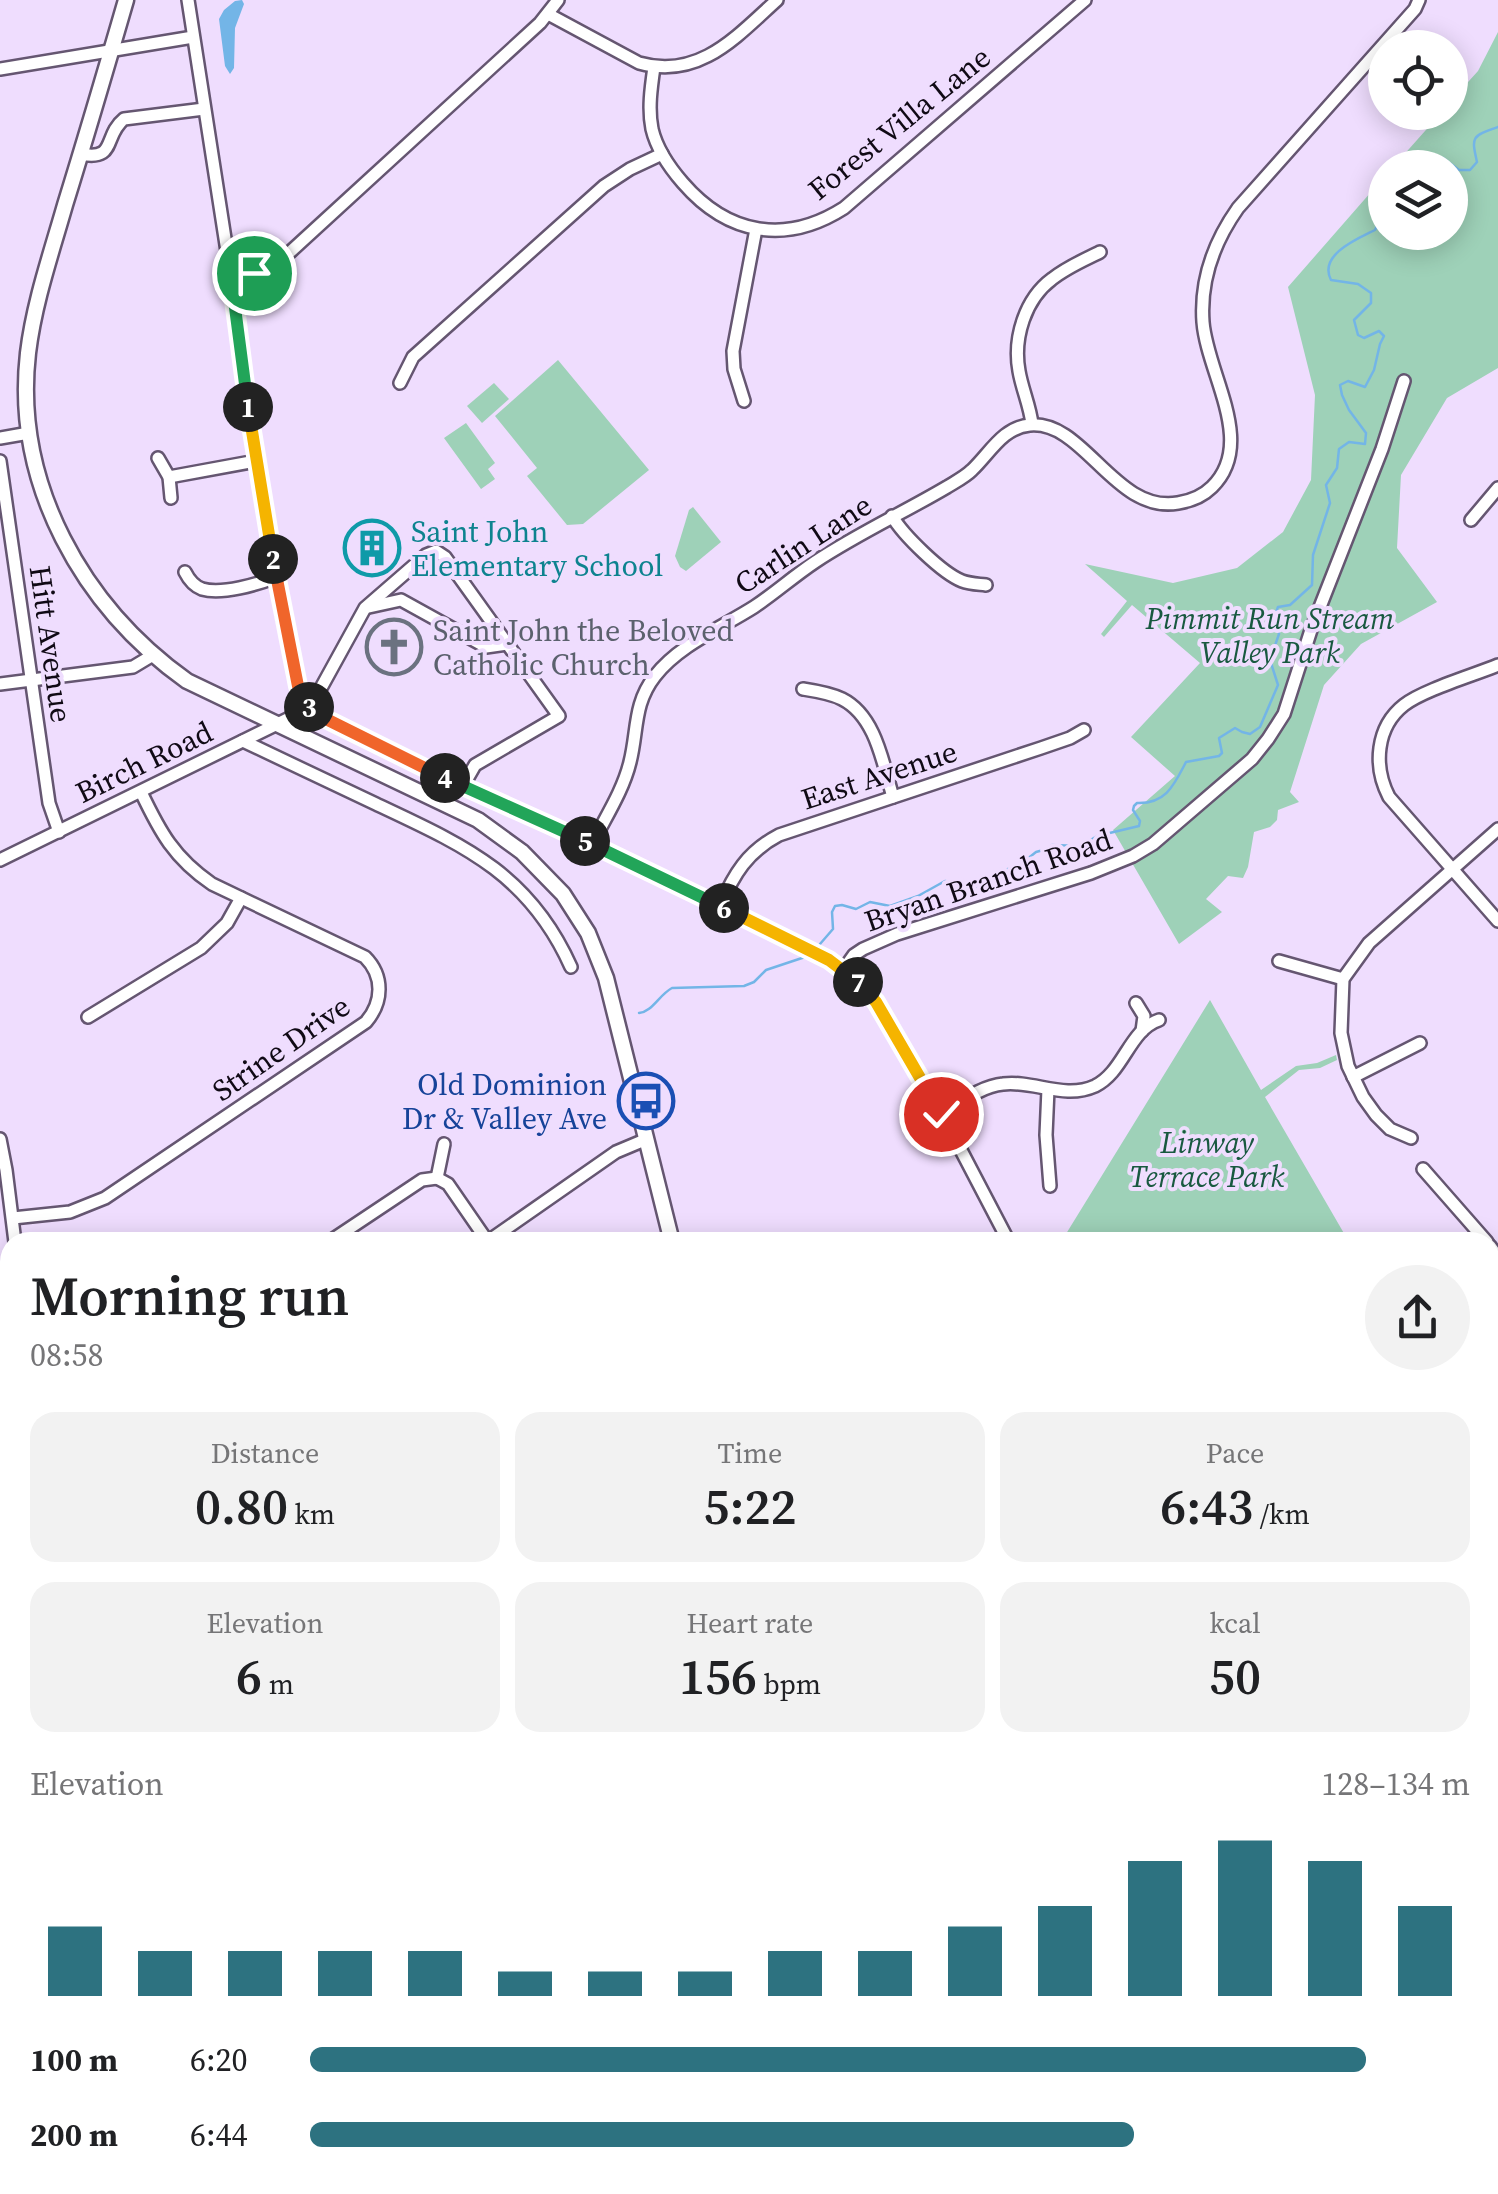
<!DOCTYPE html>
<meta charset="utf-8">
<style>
:root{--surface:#fff;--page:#f2f2f2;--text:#202124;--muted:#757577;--accent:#2d7280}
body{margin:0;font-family:"Source Serif 4",serif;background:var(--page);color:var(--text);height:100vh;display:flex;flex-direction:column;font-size:38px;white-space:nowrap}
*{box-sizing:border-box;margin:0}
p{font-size:32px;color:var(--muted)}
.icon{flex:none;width:55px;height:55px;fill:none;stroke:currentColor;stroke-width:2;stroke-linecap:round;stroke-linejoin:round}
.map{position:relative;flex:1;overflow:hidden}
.side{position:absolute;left:0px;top:1232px;width:1500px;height:962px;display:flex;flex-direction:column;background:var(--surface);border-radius:30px 30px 0 0;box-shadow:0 5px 25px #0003}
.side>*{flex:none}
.tools{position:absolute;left:1368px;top:30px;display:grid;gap:20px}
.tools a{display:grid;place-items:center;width:100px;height:100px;border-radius:50%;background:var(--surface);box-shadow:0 5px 25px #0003;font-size:50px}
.pin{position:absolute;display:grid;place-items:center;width:85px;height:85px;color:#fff;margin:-42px;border:5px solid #fff;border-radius:50%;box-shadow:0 2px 10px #0007}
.km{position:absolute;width:50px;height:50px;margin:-25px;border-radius:50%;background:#222;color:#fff;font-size:28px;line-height:50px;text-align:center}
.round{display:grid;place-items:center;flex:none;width:105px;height:105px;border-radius:52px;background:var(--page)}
.summary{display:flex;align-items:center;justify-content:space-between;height:170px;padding:0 30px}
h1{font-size:55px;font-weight:600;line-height:75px}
.stats{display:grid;grid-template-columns:repeat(3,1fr);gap:15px;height:170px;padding:10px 30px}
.stats div{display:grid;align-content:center;border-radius:25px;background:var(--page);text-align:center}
.stats b{font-size:50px;font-weight:600}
.stats small{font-size:28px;font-weight:400}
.stats p{font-size:28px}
.chart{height:280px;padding:20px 30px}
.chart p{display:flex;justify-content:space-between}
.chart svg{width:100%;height:180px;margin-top:10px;stroke:var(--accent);stroke-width:6}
ul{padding:0 30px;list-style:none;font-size:32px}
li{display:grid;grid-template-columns:160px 120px 1fr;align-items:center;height:75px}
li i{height:25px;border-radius:12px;background:var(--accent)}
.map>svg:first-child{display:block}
</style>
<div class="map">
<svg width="1498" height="2194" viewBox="0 0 1498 2194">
<rect width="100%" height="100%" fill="#efddfe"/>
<polygon fill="#e9d4e3" points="912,2185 1121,2185 1117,2194 912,2194"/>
<polygon fill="#e5d0f7" points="161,2185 353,2185 353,2194 153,2194"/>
<g fill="#9ed1b8">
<polygon points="1498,32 1498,368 1447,398 1401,475 1397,548 1437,602 1361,644 1324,685 1290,792 1299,802 1278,810 1277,820 1270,827 1254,832 1248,867 1243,878 1228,876 1206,899 1222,912 1179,944 1113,830 1175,776 1131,737 1200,663 1132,605 1104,637 1101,634 1127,601 1085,564 1173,583 1237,568 1283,532 1311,480 1315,395 1288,287 1385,176 1385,232 1450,232 1450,168 1393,167 1441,113 1450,112 1450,102 1478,71"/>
<polygon points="558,360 649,470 583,524 567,525 527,476 537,468 495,416"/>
<polygon points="494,383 509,399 482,423 467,406"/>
<polygon points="466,423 495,463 488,469 495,479 481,489 444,438"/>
<polygon points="693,507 721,542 686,571 680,567 675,556 689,510"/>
<polygon points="1210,1000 1261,1090 1296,1066 1317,1063 1336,1055 1337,1060 1320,1068 1299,1070 1265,1097 1349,1242 1061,1242"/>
<polygon points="0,1721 10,1729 10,1937 0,1936"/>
<polygon points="197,2185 345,2185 344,2194 187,2194"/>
</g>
<polygon fill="#73b5e7" points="242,0 244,4 235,28 234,68 230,74 225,66 219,19 224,10 235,1"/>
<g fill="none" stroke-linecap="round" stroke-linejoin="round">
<g stroke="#73b5e7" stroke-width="2.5">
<path d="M1437,168L1436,160L1443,158L1459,170H1470L1477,162C1471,136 1472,136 1498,127"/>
<path d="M820,944L833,929L832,912L835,906L842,905L856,909L870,902L890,906L918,896L945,881L981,887L995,874L1021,864L1036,852L1047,849L1052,845L1081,846L1097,836L1139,826L1140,821L1133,810L1134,806L1137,803C1166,804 1174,785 1186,762L1219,756L1222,753L1219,738L1235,728L1242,732L1250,734L1260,727L1278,685L1270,660L1279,634L1275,615L1278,607L1290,605L1312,585L1313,555L1330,503L1326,485L1337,468L1339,449L1349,442L1365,444L1366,433L1349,410L1342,395L1340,385L1348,381L1365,387L1374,370L1380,344L1384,336L1379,331L1364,338L1358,335L1354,320L1371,303V293L1358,284L1331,280C1318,255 1357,239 1375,230L1385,210"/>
<path d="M639,1013C652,1012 659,995 672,988L744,986L754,982L766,970L805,957"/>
</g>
<g stroke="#655671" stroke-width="16">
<g id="minor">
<path d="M188,0L231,277L256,461L283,617L298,686L310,708L323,719C446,779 572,835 695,894C725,908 755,923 784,937C820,955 851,970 876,1002L951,1131L1009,1242"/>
<path d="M548,14L639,63C699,80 736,37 777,0"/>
<path d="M654,67C651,88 648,109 652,129C657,150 669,167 683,183C728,235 786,245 844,208L1085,0"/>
<polyline points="0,69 193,37"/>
<path d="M81,154C117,161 103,136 124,119L204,109"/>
<polyline points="231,277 258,271 289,253 540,23 558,0"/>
<polyline points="400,383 413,357 604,186 630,169 662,154"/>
<polyline points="744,401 734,369 733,351 756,229"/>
<path d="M1032,424C1030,406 1022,389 1019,371C1013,338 1025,299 1052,279C1067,267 1084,260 1100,252"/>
<polyline points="0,438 29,433"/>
<polyline points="158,458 169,477 171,498"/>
<polyline points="0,461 49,803 59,832"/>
<polyline points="169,477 256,461"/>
<path d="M892,516C903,535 942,573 962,581C970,584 978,584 986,585"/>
<polyline points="1471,520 1498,488"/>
<path d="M185,572C189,580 194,586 202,589C222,595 258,584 276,577"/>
<polyline points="369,607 401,600 486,647 507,644"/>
<path d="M1498,665C1474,675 1423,690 1404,705C1376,727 1373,766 1389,797L1498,921"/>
<polyline points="0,684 133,667 153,655"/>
<path d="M803,689C816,691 830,693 842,699C876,716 883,764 893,797"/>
<polyline points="310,708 365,608 426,555 436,551 445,557 559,716 475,765 463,786"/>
<path d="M243,741C287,762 331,783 376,804C463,845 529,873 571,967"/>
<path d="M592,844C605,818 623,791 630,762C638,731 633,704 655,676C679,645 721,628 754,607C775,593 794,576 815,562C857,534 903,513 947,487C955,482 965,477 972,470C990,453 1003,427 1030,425C1084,420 1115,514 1178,503C1191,501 1203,496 1212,487C1257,443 1207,374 1203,322C1200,280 1214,242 1238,208L1415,9L1419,0"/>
<polyline points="0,860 310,708"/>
<path d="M720,906C734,874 747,852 779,835L1041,748L1070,738L1084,730"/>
<polyline points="1279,961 1343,979"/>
<polyline points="844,969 854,955 863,949 897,934 1091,873 1133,856 1153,844 1252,759 1268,739 1284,714 1311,630 1382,449 1404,381"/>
<polyline points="1136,1003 1144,1016 1142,1031"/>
<polyline points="88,1017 201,948 227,923 241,898"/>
<polyline points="1353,1077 1420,1043"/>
<polyline points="1048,1089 1046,1135 1050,1186"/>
<path d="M941,1114C960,1103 981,1086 1003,1084C1034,1080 1064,1100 1095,1086C1124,1072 1129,1030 1159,1020"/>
<polyline points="1411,1138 1390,1129 1376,1115 1363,1097 1348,1066 1341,1033 1343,979 1369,943 1498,829"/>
<polyline points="0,1139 6,1170 15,1242"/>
<polyline points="1423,1169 1487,1242"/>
<polyline points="437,1178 448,1184 488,1242"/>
<polyline points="437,1178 444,1144"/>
<path d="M13,1218L70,1212L105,1198L366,1022C383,1002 384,976 365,957L212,884C174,858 160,832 141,792"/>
<polyline points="329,1242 422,1180 437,1178"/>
<polyline points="487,1242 616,1152 647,1139"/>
<polyline points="1490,1246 1498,1257"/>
<polyline points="0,1561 5,1563"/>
<polyline points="1490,1874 1498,1889"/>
<polyline points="65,2194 72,2185"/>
<polyline points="461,2194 461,2185"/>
</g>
</g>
<g stroke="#655671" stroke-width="19">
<g id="major">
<path d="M126,0C106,69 86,137 65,205C51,254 34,303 28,353C13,484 83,607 187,681L478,820L522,852L563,894L588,933L606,978L672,1242"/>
<polyline points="1490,1512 1498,1512"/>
<polyline points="0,1940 10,1940"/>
<polyline points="889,2185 889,2194"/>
</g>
</g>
<use href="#minor" stroke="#fff" stroke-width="11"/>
<use href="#major" stroke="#fff" stroke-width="14"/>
</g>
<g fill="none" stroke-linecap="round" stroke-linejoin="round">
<g stroke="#fff" stroke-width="20">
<polyline id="split-1" points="248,407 231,277 254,273"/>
</g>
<g stroke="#fff" stroke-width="20">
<polyline id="split-2" points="248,407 273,559"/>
</g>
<g stroke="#fff" stroke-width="20">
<polyline id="split-3" points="273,559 298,686 309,707"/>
</g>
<g stroke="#fff" stroke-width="20">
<polyline id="split-4" points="309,707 324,718 445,778"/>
</g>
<g stroke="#fff" stroke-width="20">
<polyline id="split-5" points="445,778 585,841"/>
</g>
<g stroke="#fff" stroke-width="20">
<polyline id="split-6" points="585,841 724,908"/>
</g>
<g stroke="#fff" stroke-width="20">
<polyline id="split-7" points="724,908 829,960 858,982"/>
</g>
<g stroke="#fff" stroke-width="20">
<polyline id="split-8" points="858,982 876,1002 941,1114"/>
</g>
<use href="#split-1" stroke="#22a559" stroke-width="12"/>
<use href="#split-2" stroke="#f5b400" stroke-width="12"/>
<use href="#split-3" stroke="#f0652b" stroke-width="12"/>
<use href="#split-4" stroke="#f0652b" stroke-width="12"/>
<use href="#split-5" stroke="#22a559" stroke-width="12"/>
<use href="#split-6" stroke="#22a559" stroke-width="12"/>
<use href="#split-7" stroke="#f5b400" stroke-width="12"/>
<use href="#split-8" stroke="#f5b400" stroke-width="12"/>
</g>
<defs>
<g id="building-ring" transform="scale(2.875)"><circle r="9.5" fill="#efddfe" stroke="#0f9aa8" stroke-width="1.5"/><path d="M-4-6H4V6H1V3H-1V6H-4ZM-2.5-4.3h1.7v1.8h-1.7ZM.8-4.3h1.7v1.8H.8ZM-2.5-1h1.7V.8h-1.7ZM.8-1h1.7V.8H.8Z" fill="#0f9aa8"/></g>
<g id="church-ring" transform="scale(2.875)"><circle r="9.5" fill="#efddfe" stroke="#6b7280" stroke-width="1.5"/><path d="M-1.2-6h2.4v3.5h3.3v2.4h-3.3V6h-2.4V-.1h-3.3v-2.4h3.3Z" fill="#6b7280"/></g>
<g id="bus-ring" transform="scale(2.875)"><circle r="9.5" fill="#efddfe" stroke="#1a4fb4" stroke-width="1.5"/><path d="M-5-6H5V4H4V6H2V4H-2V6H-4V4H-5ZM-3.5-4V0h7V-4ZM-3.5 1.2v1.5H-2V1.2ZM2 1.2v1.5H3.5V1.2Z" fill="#1a4fb4"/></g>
</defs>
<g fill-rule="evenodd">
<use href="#building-ring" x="372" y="548"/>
<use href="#church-ring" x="394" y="647"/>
<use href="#bus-ring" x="646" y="1101"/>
</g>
<g text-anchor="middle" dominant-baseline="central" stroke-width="8" stroke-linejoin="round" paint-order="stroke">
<g font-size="30" fill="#100a15" stroke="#efddfe">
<text transform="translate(899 123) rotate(-39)">Forest Villa Lane</text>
<text transform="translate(803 544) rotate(-33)">Carlin Lane</text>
<text transform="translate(51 644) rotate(82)">Hitt Avenue</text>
<text transform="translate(144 762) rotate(-26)">Birch Road</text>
<text transform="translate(879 775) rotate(-18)">East Avenue</text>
<text transform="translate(988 880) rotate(-19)">Bryan Branch Road</text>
<text transform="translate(281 1048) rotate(-35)">Strine Drive</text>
</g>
<g font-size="30" fill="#0d838f" stroke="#efddfe" text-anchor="start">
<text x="411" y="531">Saint John<tspan x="411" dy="34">Elementary School</tspan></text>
</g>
<g font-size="30" font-style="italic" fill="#195940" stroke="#efddfe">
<text x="1270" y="618">Pimmit Run Stream<tspan x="1270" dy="34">Valley Park</tspan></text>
<text x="1207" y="1142">Linway<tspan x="1207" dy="34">Terrace Park</tspan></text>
</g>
<g font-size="30" fill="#5b616d" stroke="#efddfe" text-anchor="start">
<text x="433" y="630">Saint John the Beloved<tspan x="433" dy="34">Catholic Church</tspan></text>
</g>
<g font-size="30" fill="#164399" stroke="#efddfe" text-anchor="end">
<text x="607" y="1084">Old Dominion<tspan x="607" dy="34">Dr &amp; Valley Ave</tspan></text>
</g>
</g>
</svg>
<div class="tools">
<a><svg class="icon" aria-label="locate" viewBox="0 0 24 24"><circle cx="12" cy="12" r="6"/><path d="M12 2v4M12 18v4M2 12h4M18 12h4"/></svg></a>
<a><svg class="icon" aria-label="layers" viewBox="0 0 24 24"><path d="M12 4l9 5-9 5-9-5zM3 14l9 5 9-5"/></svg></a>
</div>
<div class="pin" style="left:254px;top:273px;background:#1e9e55"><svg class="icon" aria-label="arrive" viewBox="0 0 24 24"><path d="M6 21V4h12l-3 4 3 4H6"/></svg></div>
<div class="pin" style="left:941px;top:1114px;background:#d93025"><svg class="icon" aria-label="check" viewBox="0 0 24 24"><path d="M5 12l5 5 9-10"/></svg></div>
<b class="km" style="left:248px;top:407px">1</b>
<b class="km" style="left:273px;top:559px">2</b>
<b class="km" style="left:309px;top:707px">3</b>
<b class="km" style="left:445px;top:778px">4</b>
<b class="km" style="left:585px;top:841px">5</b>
<b class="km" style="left:724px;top:908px">6</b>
<b class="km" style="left:858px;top:982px">7</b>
<section class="side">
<div class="summary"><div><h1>Morning run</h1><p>08:58</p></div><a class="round"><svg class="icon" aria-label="share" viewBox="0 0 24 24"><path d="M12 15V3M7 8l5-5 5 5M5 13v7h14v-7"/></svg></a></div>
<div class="stats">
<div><p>Distance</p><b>0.80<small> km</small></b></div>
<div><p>Time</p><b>5:22</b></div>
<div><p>Pace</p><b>6:43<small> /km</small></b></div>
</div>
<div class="stats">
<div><p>Elevation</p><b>6<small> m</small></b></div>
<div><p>Heart rate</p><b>156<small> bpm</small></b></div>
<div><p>kcal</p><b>50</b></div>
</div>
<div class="chart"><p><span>Elevation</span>128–134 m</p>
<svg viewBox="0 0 160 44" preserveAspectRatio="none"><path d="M5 44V27M15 44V33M25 44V33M35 44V33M45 44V33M55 44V38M65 44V38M75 44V38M85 44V33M95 44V33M105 44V27M115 44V22M125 44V11M135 44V6M145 44V11M155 44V22"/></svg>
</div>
<ul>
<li><b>100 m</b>6:20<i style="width:91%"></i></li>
<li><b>200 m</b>6:44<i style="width:71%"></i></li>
</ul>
</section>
</div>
